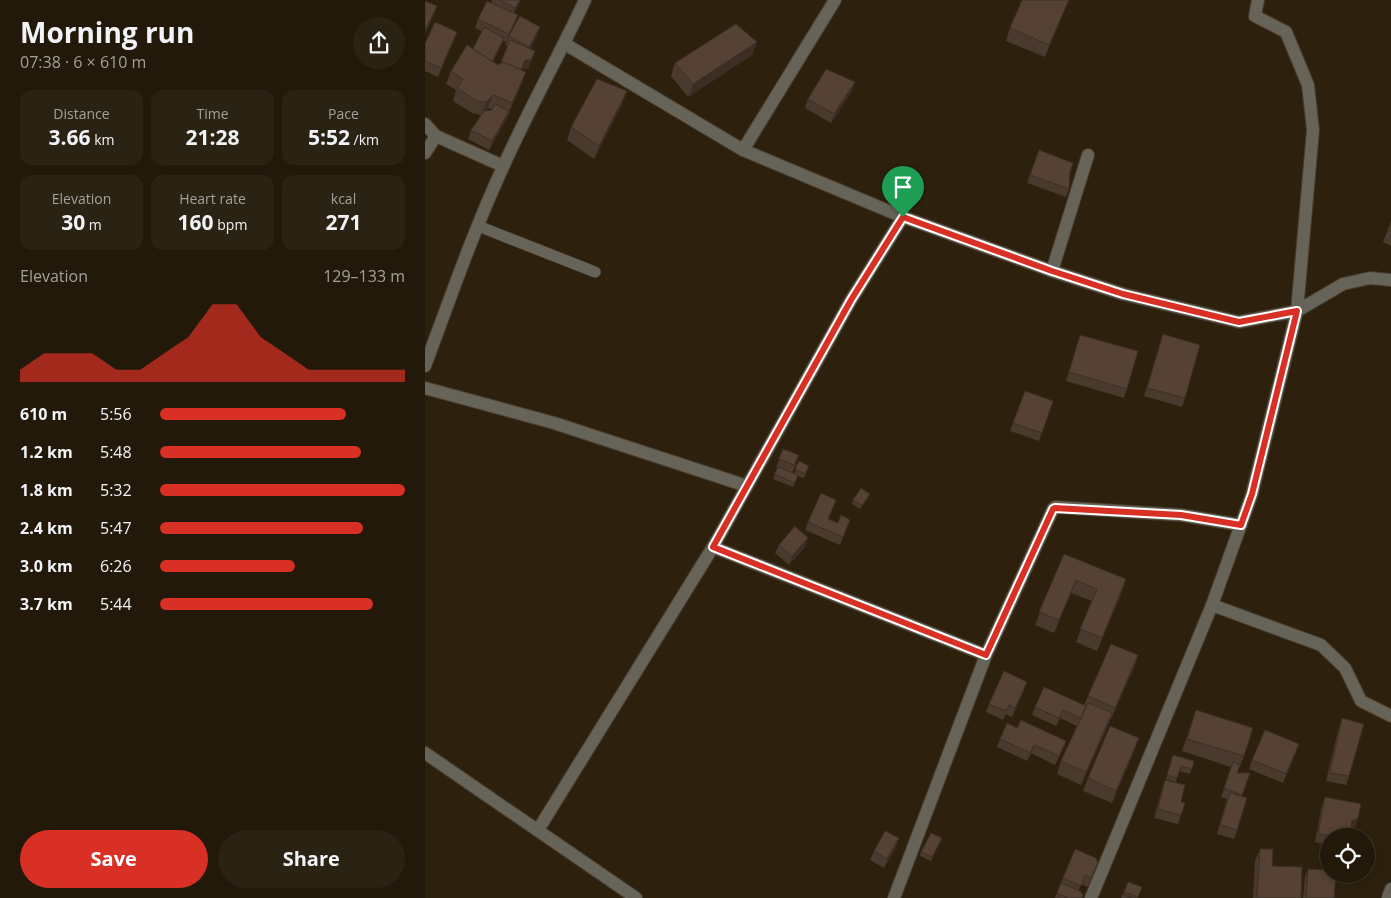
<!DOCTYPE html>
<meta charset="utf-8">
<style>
:root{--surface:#22190a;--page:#2a2213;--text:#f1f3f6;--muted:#a2a09c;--line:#3f382b;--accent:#d93025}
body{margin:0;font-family:"Open Sans",sans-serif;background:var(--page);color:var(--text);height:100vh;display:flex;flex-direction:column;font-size:19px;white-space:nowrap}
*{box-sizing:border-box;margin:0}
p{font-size:16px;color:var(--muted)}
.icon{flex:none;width:28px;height:28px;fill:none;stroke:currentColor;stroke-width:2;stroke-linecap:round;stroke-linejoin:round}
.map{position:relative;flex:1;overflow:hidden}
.panel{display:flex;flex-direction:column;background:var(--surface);width:425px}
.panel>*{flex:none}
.controls{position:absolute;left:895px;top:828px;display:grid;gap:10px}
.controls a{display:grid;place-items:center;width:55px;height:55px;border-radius:50%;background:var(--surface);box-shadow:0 2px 8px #0003,0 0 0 1px var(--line);font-size:25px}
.pin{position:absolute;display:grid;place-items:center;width:42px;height:42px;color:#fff;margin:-51px -21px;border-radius:50% 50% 50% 0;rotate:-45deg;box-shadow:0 0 5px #0007}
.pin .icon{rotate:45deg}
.round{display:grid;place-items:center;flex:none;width:52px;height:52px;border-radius:26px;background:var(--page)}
.headline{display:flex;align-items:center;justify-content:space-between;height:85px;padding:0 20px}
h1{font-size:28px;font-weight:700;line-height:38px}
.metrics{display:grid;grid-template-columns:repeat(3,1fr);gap:8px;height:85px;padding:5px 20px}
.metrics div{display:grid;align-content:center;border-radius:12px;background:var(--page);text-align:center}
.metrics b{font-size:21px;font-weight:700}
.metrics small{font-size:14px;font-weight:400}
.metrics p{font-size:14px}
.chart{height:140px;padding:10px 20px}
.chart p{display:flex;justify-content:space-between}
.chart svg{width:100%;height:90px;margin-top:5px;fill:var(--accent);opacity:.7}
.primary-button{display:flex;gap:10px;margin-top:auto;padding:10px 20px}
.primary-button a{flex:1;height:58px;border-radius:30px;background:var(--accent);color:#fff;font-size:20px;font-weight:700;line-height:58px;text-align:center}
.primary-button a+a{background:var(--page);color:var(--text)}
ul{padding:0 20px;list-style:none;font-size:16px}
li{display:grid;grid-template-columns:80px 60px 1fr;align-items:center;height:38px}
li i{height:12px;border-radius:6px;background:var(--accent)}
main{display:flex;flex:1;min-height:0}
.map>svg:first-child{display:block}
</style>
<main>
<section class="panel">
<div class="headline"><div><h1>Morning run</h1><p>07:38 · 6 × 610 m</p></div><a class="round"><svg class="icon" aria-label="share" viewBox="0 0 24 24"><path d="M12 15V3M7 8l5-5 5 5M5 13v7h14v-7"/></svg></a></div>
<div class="metrics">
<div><p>Distance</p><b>3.66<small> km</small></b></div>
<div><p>Time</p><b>21:28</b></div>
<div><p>Pace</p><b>5:52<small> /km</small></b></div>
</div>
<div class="metrics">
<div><p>Elevation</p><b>30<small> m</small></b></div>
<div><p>Heart rate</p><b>160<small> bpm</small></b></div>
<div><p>kcal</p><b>271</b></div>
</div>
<div class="chart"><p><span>Elevation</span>129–133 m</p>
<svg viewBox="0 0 160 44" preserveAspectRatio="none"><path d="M0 44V38L10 30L20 30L30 30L40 38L50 38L60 30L70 22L80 6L90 6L100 22L110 30L120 38L130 38L140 38L150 38L160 38V44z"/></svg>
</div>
<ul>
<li><b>610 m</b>5:56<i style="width:76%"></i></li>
<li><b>1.2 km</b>5:48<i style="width:82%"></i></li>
<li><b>1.8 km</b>5:32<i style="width:100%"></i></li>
<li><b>2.4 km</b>5:47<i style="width:83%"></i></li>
<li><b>3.0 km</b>6:26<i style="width:55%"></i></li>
<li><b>3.7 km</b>5:44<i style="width:87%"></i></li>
</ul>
<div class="primary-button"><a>Save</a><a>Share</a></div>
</section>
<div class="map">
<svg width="966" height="898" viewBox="0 0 966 898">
<rect width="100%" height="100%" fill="#2d210e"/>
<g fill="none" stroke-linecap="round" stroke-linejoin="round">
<g stroke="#483c2b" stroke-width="12">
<polyline id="service" points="53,226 170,272"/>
</g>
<g stroke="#483c2b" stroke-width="14">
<g id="minor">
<polyline points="140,44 318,150 478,217 627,271 698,294 814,322 872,311 918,284 945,278 966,280"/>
<polyline points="0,124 11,136 78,166"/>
<polyline points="318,150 410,0"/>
<polyline points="0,153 11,136"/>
<polyline points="627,271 663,155"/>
<path d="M0,366C25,299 48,232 78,167C103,111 134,56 160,0"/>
<polyline points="0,388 129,423 322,486"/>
<polyline points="288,547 561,655 469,898"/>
<polyline points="787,605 896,645 920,668 936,701 966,716"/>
<polyline points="561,655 628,509 630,507 756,515 816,525"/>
<polyline points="113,830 288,547 426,300 478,217"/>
<polyline points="666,898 787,605 827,494 872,311 888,130 883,85 861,32 830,16 833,0"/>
<polyline points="963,898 966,889"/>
</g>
</g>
<g stroke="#483c2b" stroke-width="14">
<polyline id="tertiary" points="0,753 211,898"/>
</g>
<use href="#service" stroke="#666359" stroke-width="11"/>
<use href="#minor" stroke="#666359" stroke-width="12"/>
<use href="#tertiary" stroke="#666359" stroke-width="12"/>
</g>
<g fill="#4a392d" fill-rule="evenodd">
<path d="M67,0H96L89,13L93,15L84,36H112L105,49L107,60L103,69H97L96,85L81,120L64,150L43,139L46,130L56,115L47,113L28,101L31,90L21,84L26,71L48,49L57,31L50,28L53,19L66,3ZM84,36L80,45L83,46L75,64L73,65L68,62L78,41L81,42ZM63,108L67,109V110H61Z"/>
<polygon points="639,12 620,57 581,41 585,28"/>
<polygon points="32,32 13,77 0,71 0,44"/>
<polygon points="332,42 327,55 263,97 246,76 250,63"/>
<polygon points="202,91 197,104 169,159 142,140 146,127"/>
<polygon points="427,91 406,123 380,108 383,99"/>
<polygon points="614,150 645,173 644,189 641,197 602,183"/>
<polygon points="966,222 966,246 958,242"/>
<polygon points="738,334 760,398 757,407 719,396"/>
<polygon points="655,335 702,389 699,398 641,381"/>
<polygon points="600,391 628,401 614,441 585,431"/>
<polygon points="358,449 371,464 367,473 369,474 374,461 384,466 379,478 373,476 368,487 348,479 352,468 351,468"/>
<polygon points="445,494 443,498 435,509 427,504 428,500"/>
<polygon points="408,508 404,519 413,523 425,520 415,545 380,530 383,522"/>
<polygon points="354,545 380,547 364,565 350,553"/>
<polygon points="639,554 697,592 672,651 651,642 667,601 646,593 629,633 610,625"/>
<polygon points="713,655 709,668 656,785 632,774 636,761 652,726 635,718 631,726 607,715 610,707 659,705 663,696"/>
<polygon points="599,691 587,717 581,714 578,720 561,712 564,704"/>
<polygon points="771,710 819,756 812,773 825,773 817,796 812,830 809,839 792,834 802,799 796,797 806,767 757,751"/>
<polygon points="917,718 924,776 921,785 901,781 914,727"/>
<polygon points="575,739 638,749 630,765 606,753 602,761 572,747"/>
<polygon points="709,751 687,803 658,791 663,778"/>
<polygon points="871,752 858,783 824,769 827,760"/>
<polygon points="748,755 769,761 765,774 754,771 751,782 741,779"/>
<polygon points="740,780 756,802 756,815 753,824 729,818 737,789"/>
<polygon points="900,797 933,818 930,827 925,829 924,836 904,836 904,845 890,842 897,805"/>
<polygon points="517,838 506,861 495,856 496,852"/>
<polygon points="471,847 459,868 445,860 449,851"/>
<polygon points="835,849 847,866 876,898 828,898 830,861"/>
<polygon points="883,869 909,898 878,898 880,877"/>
<polygon points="670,871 663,887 656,884 654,890 657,898 630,898 638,878"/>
<polygon points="703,882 717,887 713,898 696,898"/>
</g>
<g fill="#3c2e24">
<polygon points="95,0 96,0 87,17 90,8"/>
<polygon points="644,0 639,12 620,57 624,45"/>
<polygon points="12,6 9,15 0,34 0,31"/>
<polygon points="93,15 90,24 81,42 84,34"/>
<polygon points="115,27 112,36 101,56 104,47"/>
<polygon points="32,32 29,41 13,77 16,68"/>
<polygon points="79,38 76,46 63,72 66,63"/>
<polygon points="332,42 327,55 263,97 268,84"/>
<polygon points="110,51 103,69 97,69 92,79 100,60"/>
<polygon points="101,72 96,85 81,120 64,150 67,141 84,111"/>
<polygon points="430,82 427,91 406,123 409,114"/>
<polygon points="202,91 197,104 169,159 174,146"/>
<polygon points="68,95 63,108 56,115 61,102"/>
<polygon points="445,494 443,498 435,509 437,505"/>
<polygon points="383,538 380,547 364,565 367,556"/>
<polygon points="701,579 697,592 672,651 677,638"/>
<polygon points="651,580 646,593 629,633 634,620"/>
<polygon points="713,655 709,668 685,721 690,708"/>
<polygon points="602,682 599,691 587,717 590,708"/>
<polygon points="687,713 683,726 656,785 661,772"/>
<polygon points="714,738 709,751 687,803 691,791"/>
<polygon points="641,741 638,749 630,765 634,756"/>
<polygon points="933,818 930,827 924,829 927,821"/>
<polygon points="474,838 471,847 459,868 462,859"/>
</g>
<g fill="#564234" stroke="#3c2e24">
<polygon points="75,0 95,0 90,8"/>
<polygon points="597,0 644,0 624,45 585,28"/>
<polygon points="0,1 12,6 0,31"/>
<polygon points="62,1 93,15 84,34 53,19"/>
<polygon points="95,16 115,27 104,47 84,36"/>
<polygon points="10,22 32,32 16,68 0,61 0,44"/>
<polygon points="311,24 332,42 268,84 250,63"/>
<polygon points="59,27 79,38 67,61 48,49"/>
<polygon points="85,40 110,51 106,60 100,60 96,70 78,62 76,62"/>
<polygon points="42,45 73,65 78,62 101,72 87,103 68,95 61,102 52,101 32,88 38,79 26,71"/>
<polygon points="401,69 430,82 409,114 383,99"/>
<polygon points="172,79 202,91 174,146 146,127"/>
<polygon points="70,104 84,111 67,141 46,130 59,111 67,110"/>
<polygon points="614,150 648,163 645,172 644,189 605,175"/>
<polygon points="966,222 966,231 963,230"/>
<polygon points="738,334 775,345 760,398 722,388"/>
<polygon points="655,335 713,351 702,389 644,372"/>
<polygon points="600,391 628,401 617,433 588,423"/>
<polygon points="358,449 374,455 369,465 354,459"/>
<polygon points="374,461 384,466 380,474 370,469"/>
<polygon points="353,467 373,475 370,483 349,474"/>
<polygon points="436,488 445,494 437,505 428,500"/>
<polygon points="396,493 411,500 403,519 413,523 416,515 425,520 418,537 383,522"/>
<polygon points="370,526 383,538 367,556 354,545"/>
<polygon points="639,554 701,579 677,638 655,629 672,589 651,580 634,620 614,612"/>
<polygon points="686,644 713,655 690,708 663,696"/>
<polygon points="579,671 602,682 590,708 584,705 581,711 564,704"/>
<polygon points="619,687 661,706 656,718 638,710 634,718 610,707"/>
<polygon points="663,703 687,713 661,772 636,761"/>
<polygon points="771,710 828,728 819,756 762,739"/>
<polygon points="917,718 939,724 924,776 905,773"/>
<polygon points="596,720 641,741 634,756 609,745 605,753 575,739 582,723 592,728"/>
<polygon points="685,726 714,738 691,791 663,778"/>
<polygon points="840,730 874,744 861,774 827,760"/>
<polygon points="748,755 769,761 767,769 756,766 752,778 742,775"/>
<polygon points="808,762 815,765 812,773 825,773 817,795 799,788"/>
<polygon points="740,780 760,785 756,802 760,803 756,815 733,809"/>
<polygon points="805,793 822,798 812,830 795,825"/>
<polygon points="900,797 936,804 933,818 927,821 924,836 907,836 893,834"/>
<polygon points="460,831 474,838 462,859 449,851"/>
<polygon points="506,833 517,838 507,857 496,852"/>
<polygon points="650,849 671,858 673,863 666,878 660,875 656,886 638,878"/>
<polygon points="835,849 848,849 847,866 877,867 876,898 832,898"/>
<polygon points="883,869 904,870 904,874 911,874 909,898 881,898"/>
<polygon points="703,882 717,887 713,897 699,892"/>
<polygon points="636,883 655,891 658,895 657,898 643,898 634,894 632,893"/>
<polygon points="634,894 643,898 634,898"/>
<polygon points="697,895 708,898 696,898"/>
</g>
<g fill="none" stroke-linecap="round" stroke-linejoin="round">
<g stroke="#fff" stroke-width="10">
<polygon id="route" points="478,217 627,271 698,294 814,322 872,311 827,494 816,525 756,515 630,508 628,509 561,655 288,547 426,300"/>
</g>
<use href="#route" stroke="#d93025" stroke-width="6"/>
</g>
</svg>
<div class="controls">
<a><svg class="icon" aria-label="locate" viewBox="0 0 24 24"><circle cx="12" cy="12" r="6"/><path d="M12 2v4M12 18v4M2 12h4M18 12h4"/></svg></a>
</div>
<div class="pin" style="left:478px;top:217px;background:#1e9e55"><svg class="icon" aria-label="arrive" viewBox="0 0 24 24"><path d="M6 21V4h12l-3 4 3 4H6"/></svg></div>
</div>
</main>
